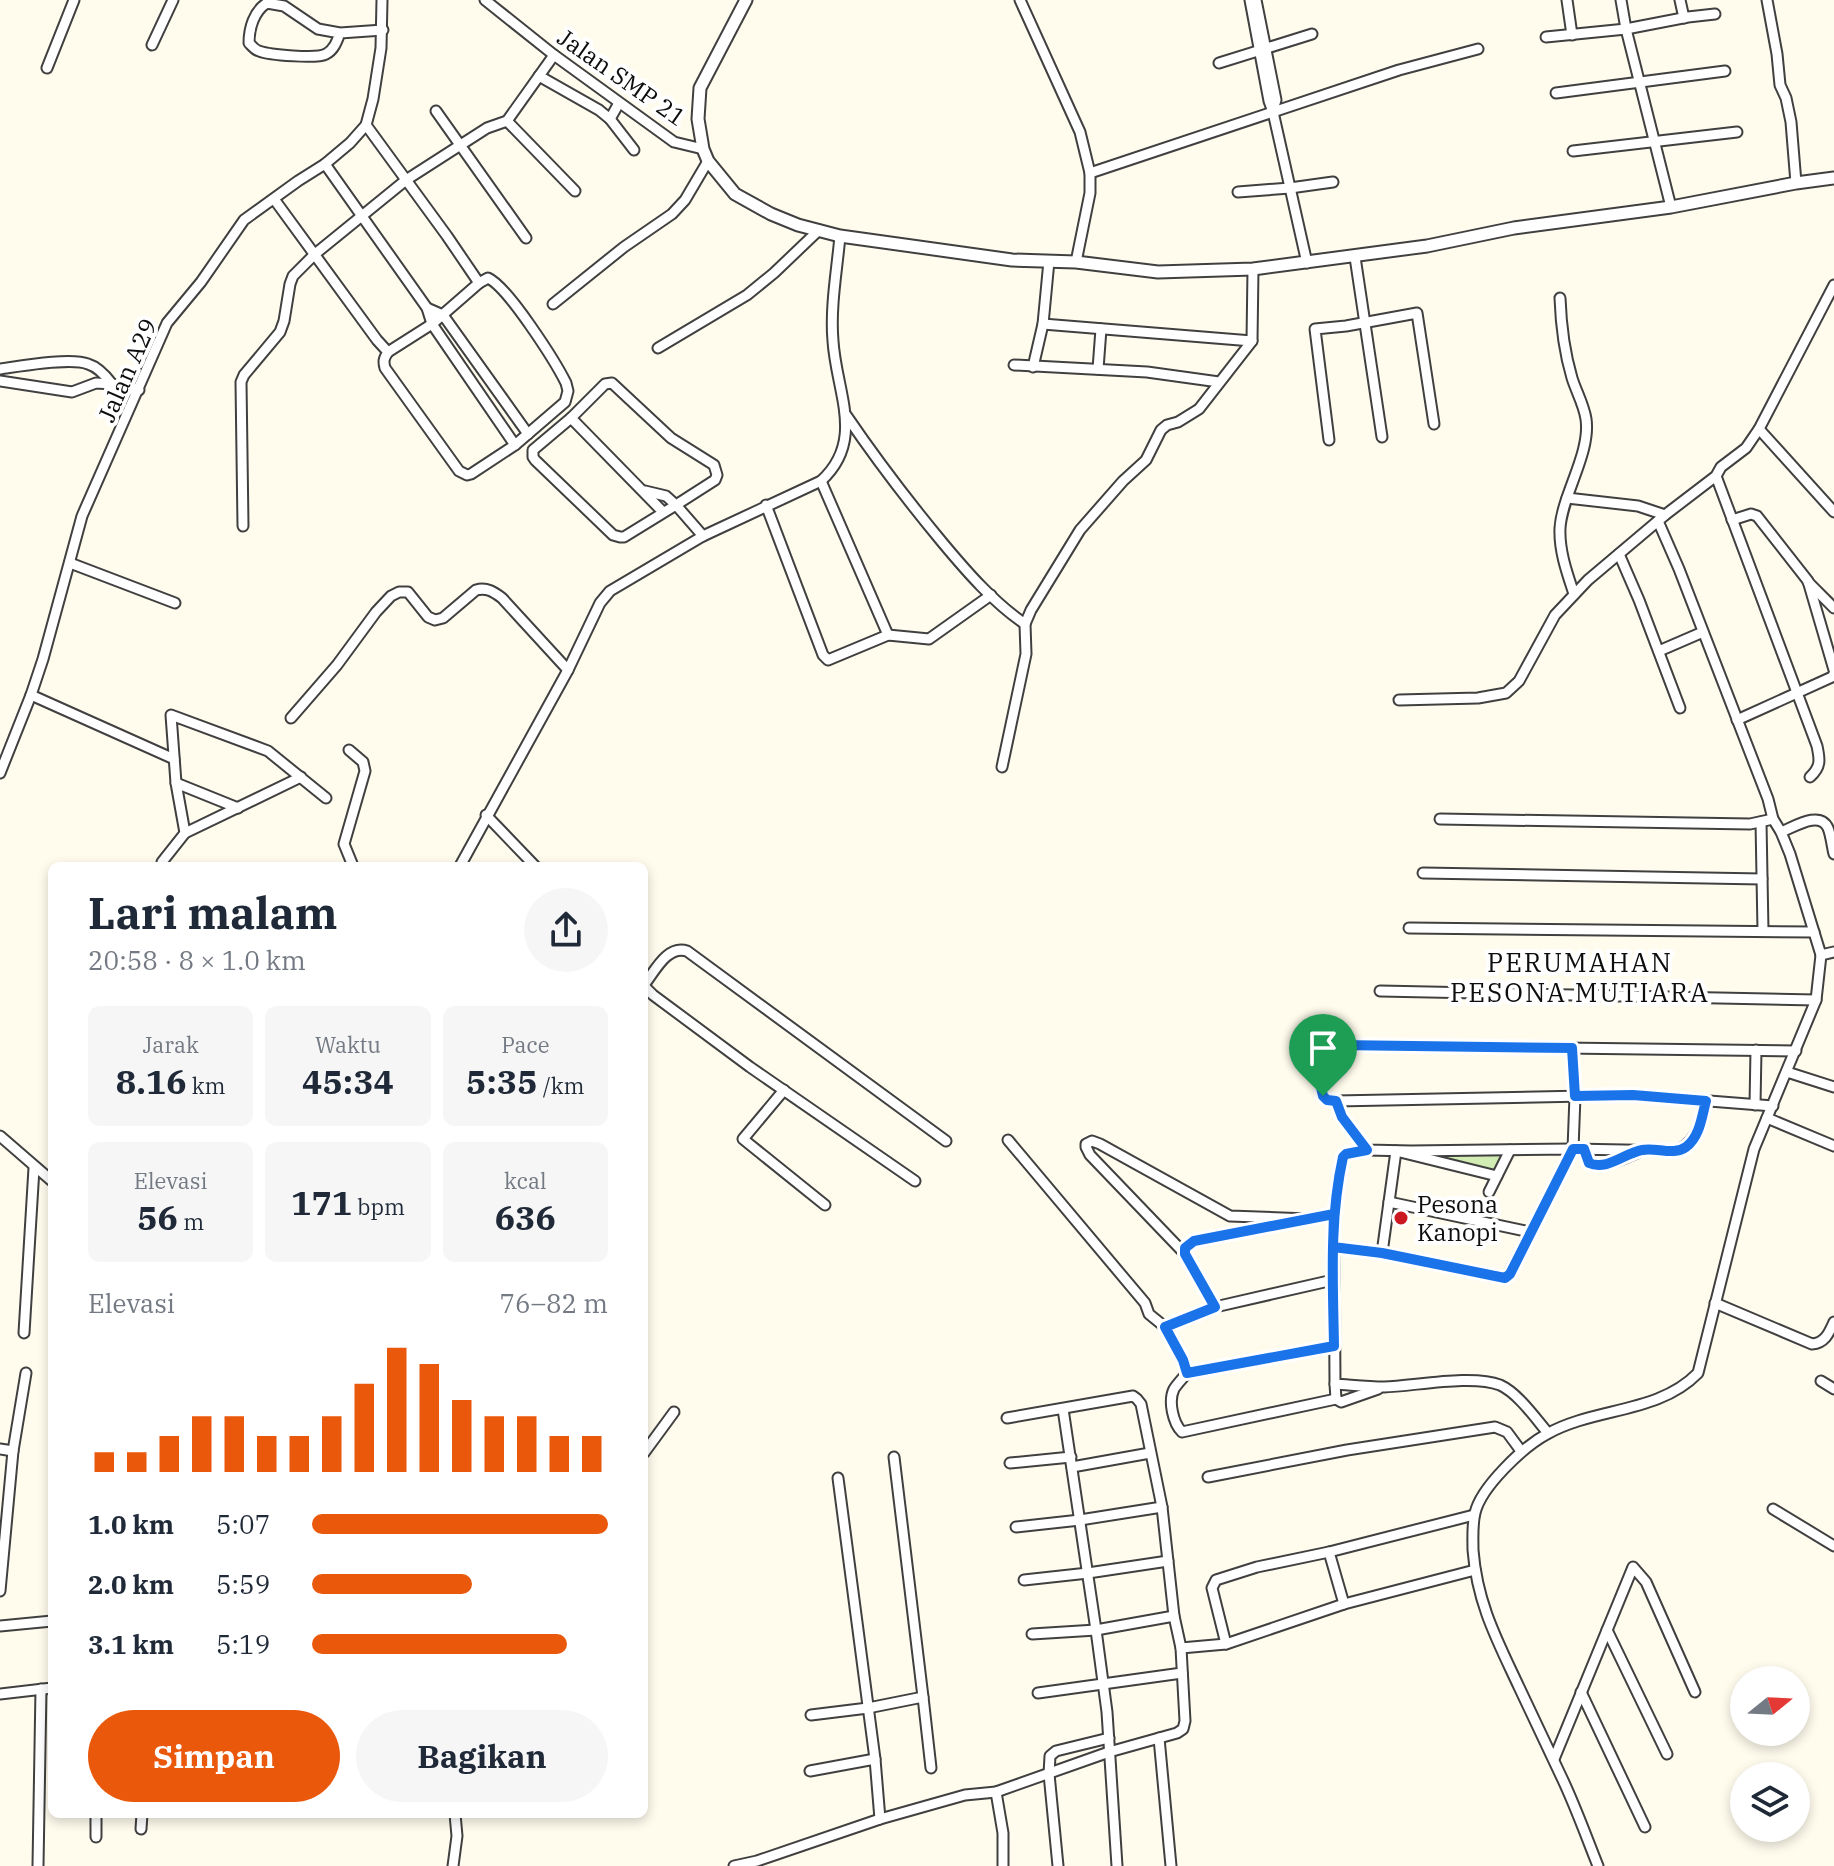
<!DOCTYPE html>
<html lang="id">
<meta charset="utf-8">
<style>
:root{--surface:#fff;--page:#f6f6f7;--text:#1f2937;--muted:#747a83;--accent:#ea580c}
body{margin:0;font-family:"IBM Plex Serif",serif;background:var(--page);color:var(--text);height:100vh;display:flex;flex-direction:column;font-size:30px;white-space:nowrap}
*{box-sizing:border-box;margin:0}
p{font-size:26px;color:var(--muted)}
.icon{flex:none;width:44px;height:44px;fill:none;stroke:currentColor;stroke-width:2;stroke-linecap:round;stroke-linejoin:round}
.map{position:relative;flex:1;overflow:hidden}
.details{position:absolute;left:48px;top:862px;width:600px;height:956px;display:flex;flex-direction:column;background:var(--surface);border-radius:12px;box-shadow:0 4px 12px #0003}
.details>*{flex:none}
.needle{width:52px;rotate:72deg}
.buttons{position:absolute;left:1730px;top:1666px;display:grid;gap:16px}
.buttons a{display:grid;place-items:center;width:80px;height:80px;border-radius:50%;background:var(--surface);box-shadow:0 4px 12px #0003;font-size:40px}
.pin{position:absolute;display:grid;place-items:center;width:68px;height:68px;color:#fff;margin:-82px -34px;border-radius:50% 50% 50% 0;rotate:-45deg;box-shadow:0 0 8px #0007}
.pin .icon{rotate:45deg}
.round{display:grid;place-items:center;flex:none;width:84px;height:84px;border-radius:42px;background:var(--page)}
.overview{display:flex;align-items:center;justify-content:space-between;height:136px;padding:0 40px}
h1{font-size:44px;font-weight:700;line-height:60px}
.metrics{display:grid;grid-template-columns:repeat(3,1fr);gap:12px;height:136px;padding:8px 40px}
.metrics div{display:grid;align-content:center;border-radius:12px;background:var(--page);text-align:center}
.metrics b{font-size:34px;font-weight:700}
.metrics small{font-size:22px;font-weight:400}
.metrics p{font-size:22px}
.chart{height:224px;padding:16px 40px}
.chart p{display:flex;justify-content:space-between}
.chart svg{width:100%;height:144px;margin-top:8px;stroke:var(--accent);stroke-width:6}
.primary-button{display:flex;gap:16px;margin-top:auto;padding:16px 40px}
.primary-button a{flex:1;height:92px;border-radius:48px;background:var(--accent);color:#fff;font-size:32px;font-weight:700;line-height:92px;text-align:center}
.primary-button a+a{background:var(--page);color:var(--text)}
ul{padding:0 40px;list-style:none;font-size:26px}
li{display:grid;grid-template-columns:128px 96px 1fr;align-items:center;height:60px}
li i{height:20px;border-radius:10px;background:var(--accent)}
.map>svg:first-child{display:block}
</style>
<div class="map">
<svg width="1834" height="1866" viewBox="0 0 1834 1866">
<rect width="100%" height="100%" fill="#fffcee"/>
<polygon fill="#d1edb4" points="1504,1153 1495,1172 1423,1154"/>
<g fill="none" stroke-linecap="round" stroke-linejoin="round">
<g stroke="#404040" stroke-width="13">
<g id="minor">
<polyline points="485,0 554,55 674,142 703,149"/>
<polyline points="1020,0 1080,132 1090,173 1090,193 1076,262"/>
<polyline points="1250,0 1269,101 1273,112 1307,263"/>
<polyline points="1256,0 1276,100 1273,110"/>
<polyline points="1567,0 1572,35"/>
<polyline points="1621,0 1626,29 1671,207"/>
<polyline points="1680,0 1684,18"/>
<polyline points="1767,0 1777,54 1780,85 1786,98 1791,122 1796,183"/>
<path d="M340,33C337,41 334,50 326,54C317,59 269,55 259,51C255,50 253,47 249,43C249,28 254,11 267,3L284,6L318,29L340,33L383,30"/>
<polyline points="1546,37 1626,29 1688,17 1715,14"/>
<polyline points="152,45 173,0"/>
<polyline points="1219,63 1312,34"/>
<polyline points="47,68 74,0"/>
<polyline points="539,76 599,110 610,119 619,103"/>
<polyline points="1556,93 1725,71"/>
<polyline points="436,111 526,238"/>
<polyline points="610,119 634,150"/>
<polyline points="507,121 575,191"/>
<polyline points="1573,151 1737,132"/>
<polyline points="325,164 427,308 432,324 515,445"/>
<polyline points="1090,173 1399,70 1478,49"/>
<polyline points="1238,192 1290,188 1333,182"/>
<path d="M274,199L377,340L388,352C384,358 383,361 385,368L459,471L467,475L471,474L515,445L565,402L568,391L566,383C555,361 508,287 488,278L479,283L447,236L366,125"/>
<polyline points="1355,257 1382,437"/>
<path d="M1560,298C1561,326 1564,351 1572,378C1576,391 1584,405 1586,419C1591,453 1562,495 1560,528C1559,551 1567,573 1574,594"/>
<polyline points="553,304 624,247 672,214 685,200 708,161"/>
<polyline points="427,308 443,315 528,434"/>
<polyline points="1043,324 1252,341"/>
<polyline points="658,348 747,295 774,273 819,230"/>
<polyline points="388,352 432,324 479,283"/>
<polyline points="1014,365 1147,372 1219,382"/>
<polyline points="1033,367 1043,324 1049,261"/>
<path d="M0,369C21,366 71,357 88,364C98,367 106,376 112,384"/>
<polyline points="1098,369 1101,329"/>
<polyline points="0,381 72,392 96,383 112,384 139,390"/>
<path d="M846,415C876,459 908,501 942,542C967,572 993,602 1025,624L1031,610L1080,530L1123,481L1146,460L1161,430L1167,425L1178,422L1199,409L1252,341L1253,269"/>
<polyline points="571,418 605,384 612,383 671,438 714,465 717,475 715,480 676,505 666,496 645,491"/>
<polyline points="1759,429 1834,512"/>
<polyline points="1329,440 1315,329 1346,326 1417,313 1434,424"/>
<path d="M1716,476L1817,746C1820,760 1821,767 1810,777"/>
<polyline points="821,481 888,635"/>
<polyline points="1567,498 1638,506 1665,515"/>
<polyline points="766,505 823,655 828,660 888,635 929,639 991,595"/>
<polyline points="663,512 571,418 533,450 533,457 535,460 613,535 620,537 624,537 676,505 703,536"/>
<polyline points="1732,520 1751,514 1757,516 1808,581 1834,670"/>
<polyline points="243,526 241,382 244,375 280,332 284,321 290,284 293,276 315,254 406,180 487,128 507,121 554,55"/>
<polyline points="1619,554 1639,600 1680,708"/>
<polyline points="70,563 175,603"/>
<polyline points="1808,582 1834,608"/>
<polyline points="1659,651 1703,632"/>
<polyline points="31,695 174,759"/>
<polyline points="1399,700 1478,698 1506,693 1519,681 1555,615 1588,580 1665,515 1716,476 1721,467 1746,448 1759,429 1834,285"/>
<path d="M291,718L337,665L376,612L391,596L399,592H408L428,617L435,620L443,618L476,590C487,587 494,592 502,598L568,670"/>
<polyline points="1737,720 1832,677 1834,674"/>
<polyline points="349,750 363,762 365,771 344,844 353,866"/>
<polyline points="1002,767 1026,654 1025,624"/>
<polyline points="0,773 31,695 43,659 82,516 167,323 201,282 244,220 298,181 325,164 350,143 366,125 373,99 381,48 382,0"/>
<polyline points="176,783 238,808"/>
<polyline points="486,815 535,866"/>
<polyline points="1440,819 1750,824 1773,819"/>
<polyline points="1761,822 1763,931"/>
<path d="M1781,832C1794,827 1820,810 1828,828C1831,835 1832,846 1834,854"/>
<polyline points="185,833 301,777"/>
<polyline points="162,862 185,833 176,783 171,715 268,751 326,798"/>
<path d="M460,866L568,670L600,603L610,591L703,536L821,481C866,440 836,392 833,341C830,307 837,270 840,236"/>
<polyline points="1423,873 1762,879"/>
<polyline points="1409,928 1814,932"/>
<polyline points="1821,955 1834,952"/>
<path d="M644,985C655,971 667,945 687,951L946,1141"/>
<polyline points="644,986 653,995 750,1067 915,1181"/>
<polyline points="1380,991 1816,1000"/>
<polyline points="1787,1072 1834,1087"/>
<polyline points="784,1090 743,1139 825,1205"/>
<path d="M1336,1101L1342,1117L1367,1150L1411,1151L1573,1149L1675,1151C1698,1143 1700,1121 1706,1101"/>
<polyline points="1755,1105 1756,1050"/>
<polyline points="1773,1106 1633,1095 1336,1101 1327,1100 1323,1096 1320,1083 1324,1051 1329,1046 1337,1045 1796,1051"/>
<polyline points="1767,1118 1834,1146"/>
<polyline points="0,1136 52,1181"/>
<polyline points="1008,1140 1145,1303 1149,1314 1165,1327 1215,1307 1333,1280"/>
<path d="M1584,1149L1589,1163C1604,1170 1625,1158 1639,1152"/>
<path d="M1367,1150L1346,1154L1343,1157L1334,1214L1335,1384C1351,1385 1368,1387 1384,1387C1415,1386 1472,1374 1500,1385C1518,1393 1536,1419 1548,1433"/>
<polyline points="1489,1192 1510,1150"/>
<polyline points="1389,1202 1530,1232"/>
<polyline points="1306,1220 1334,1214"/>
<polyline points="1333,1247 1382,1253 1501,1278 1507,1277 1573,1149 1575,1096 1572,1048"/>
<polyline points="1382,1253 1396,1151 1497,1176"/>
<polyline points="1185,1254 1090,1155 1086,1147 1086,1144 1092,1141 1100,1144 1230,1216 1308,1219"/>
<path d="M1715,1303L1812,1344C1825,1343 1829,1333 1834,1322"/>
<polyline points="1215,1307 1185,1254 1185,1248 1194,1241 1291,1222"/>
<path d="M1165,1327L1187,1370V1373C1183,1378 1177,1384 1174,1389C1168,1401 1173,1423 1182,1432L1336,1399"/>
<polyline points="24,1333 34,1168"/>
<polyline points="1187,1373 1334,1346"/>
<polyline points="1821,1381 1834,1389"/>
<polyline points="1335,1384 1336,1399 1341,1402 1378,1389"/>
<polyline points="1063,1409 1096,1630 1107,1712 1117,1866"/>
<polyline points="0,1449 13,1451"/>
<polyline points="644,1453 674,1412"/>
<polyline points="1010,1463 1071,1457"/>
<polyline points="1072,1467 1150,1453"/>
<polyline points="1208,1477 1347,1450 1495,1427 1507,1432 1521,1451"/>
<polyline points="838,1478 875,1759 880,1819"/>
<polyline points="1773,1509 1834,1546"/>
<polyline points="1016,1527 1080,1520 1162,1507"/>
<polyline points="1329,1552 1344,1604"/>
<polyline points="1024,1580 1088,1573 1168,1561"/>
<polyline points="0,1591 13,1451 26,1373"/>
<polyline points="0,1626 52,1621"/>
<polyline points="1607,1630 1667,1754"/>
<polyline points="1032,1634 1096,1630 1174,1616"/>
<polyline points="1226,1644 1212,1588 1216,1580 1257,1567 1329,1552 1474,1515"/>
<polyline points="1181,1648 1226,1644 1344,1604 1475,1570"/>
<polyline points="1581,1692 1645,1827"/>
<polyline points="1038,1693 1182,1673"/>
<polyline points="0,1694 52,1688"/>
<polyline points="923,1697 931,1768"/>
<polyline points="811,1715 868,1708 923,1697 894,1457"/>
<polyline points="1159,1738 1171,1866"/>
<polyline points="1554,1759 1633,1567 1646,1582 1695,1692"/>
<polyline points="810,1771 875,1759"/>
<polyline points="996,1792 1003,1833 1003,1866"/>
<polyline points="141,1829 142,1814"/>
<polyline points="96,1837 96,1814"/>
<polyline points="38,1866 41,1689"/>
<polyline points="453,1866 457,1836 455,1814"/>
<polyline points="734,1866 757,1861 880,1819 965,1795 996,1792 1109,1752 1177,1733 1183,1729 1185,1721 1181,1648 1174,1616 1162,1507 1141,1404 1137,1399 1133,1396 1007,1418"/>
<polyline points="1058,1866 1049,1774 1050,1756 1056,1751 1109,1738"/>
<path d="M1598,1866C1586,1836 1575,1805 1561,1776C1547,1746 1533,1717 1519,1687C1497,1640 1477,1603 1473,1550C1473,1538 1472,1525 1475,1513C1481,1487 1523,1447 1547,1434C1595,1407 1658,1414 1698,1373L1754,1149L1816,1000L1821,955L1790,854L1781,832L1773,819L1768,799L1679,569L1658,521"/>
</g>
</g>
<g stroke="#404040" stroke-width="15">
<polyline id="tertiary" points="746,0 700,88 698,119 703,149 708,161 735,194 771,214 798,225 840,236 1012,260 1076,262 1158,272 1253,269 1427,246 1514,228 1671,207 1796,183 1834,178"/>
</g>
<use href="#minor" stroke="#fff" stroke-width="9"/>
<use href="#tertiary" stroke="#fff" stroke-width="11"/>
</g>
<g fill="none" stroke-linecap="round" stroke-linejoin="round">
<g stroke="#fff" stroke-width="16">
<path id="route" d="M1323,1096L1327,1100L1336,1101L1342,1117L1367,1150L1346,1154L1343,1157C1329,1220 1333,1283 1334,1346L1187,1373L1183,1360L1165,1327L1215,1307L1185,1254V1248L1194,1241L1334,1214L1333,1247L1382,1253L1505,1278L1510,1274L1573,1149H1584L1589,1163C1607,1171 1625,1153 1642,1150C1656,1147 1674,1156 1686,1147C1700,1137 1702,1115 1706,1101L1633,1095L1575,1096L1572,1048L1337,1045L1329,1046L1324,1051L1320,1083L1323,1096"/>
</g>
<use href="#route" stroke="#1a73e8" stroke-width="10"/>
</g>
<circle fill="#ca1921" stroke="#fff" stroke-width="3" cx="1401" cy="1218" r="8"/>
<g text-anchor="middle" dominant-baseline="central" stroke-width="8" stroke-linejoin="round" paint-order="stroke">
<g font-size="24" fill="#0d0d0d" stroke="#fff">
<text transform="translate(622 77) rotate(35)">Jalan SMP 21</text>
<text transform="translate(127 370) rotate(-66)">Jalan A29</text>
</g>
<g font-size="24" fill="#0d0d0d" stroke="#fff" text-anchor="start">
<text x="1417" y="1204">Pesona<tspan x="1417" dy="28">Kanopi</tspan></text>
</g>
<g font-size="26" letter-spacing="2" fill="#0d0d0d" stroke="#fff">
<text x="1580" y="962">PERUMAHAN<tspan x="1580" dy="30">PESONA MUTIARA</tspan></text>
</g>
</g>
</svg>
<div class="buttons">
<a><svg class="needle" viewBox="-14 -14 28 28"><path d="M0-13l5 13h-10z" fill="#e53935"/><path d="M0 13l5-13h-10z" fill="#747a83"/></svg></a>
<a><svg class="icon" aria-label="layers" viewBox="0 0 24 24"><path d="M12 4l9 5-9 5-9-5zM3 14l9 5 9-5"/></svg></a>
</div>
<div class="pin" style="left:1323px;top:1096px;background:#1e9e55"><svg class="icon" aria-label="arrive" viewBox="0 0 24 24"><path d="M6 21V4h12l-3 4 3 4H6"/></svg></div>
<section class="details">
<div class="overview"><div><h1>Lari malam</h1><p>20:58 · 8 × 1.0 km</p></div><a class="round"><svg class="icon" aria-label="share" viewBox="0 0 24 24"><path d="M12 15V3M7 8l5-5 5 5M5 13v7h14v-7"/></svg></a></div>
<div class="metrics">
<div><p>Jarak</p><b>8.16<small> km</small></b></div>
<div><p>Waktu</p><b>45:34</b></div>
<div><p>Pace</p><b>5:35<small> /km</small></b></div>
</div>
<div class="metrics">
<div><p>Elevasi</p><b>56<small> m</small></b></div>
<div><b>171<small> bpm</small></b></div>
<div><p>kcal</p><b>636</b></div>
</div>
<div class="chart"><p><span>Elevasi</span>76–82 m</p>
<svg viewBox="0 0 160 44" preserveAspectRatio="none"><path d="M5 44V38M15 44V38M25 44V33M35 44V27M45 44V27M55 44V33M65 44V33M75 44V27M85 44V17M95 44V6M105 44V11M115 44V22M125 44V27M135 44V27M145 44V33M155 44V33"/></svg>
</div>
<ul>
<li><b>1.0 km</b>5:07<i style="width:100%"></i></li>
<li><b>2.0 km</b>5:59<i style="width:54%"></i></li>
<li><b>3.1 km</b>5:19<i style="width:86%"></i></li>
</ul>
<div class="primary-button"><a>Simpan</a><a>Bagikan</a></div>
</section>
</div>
